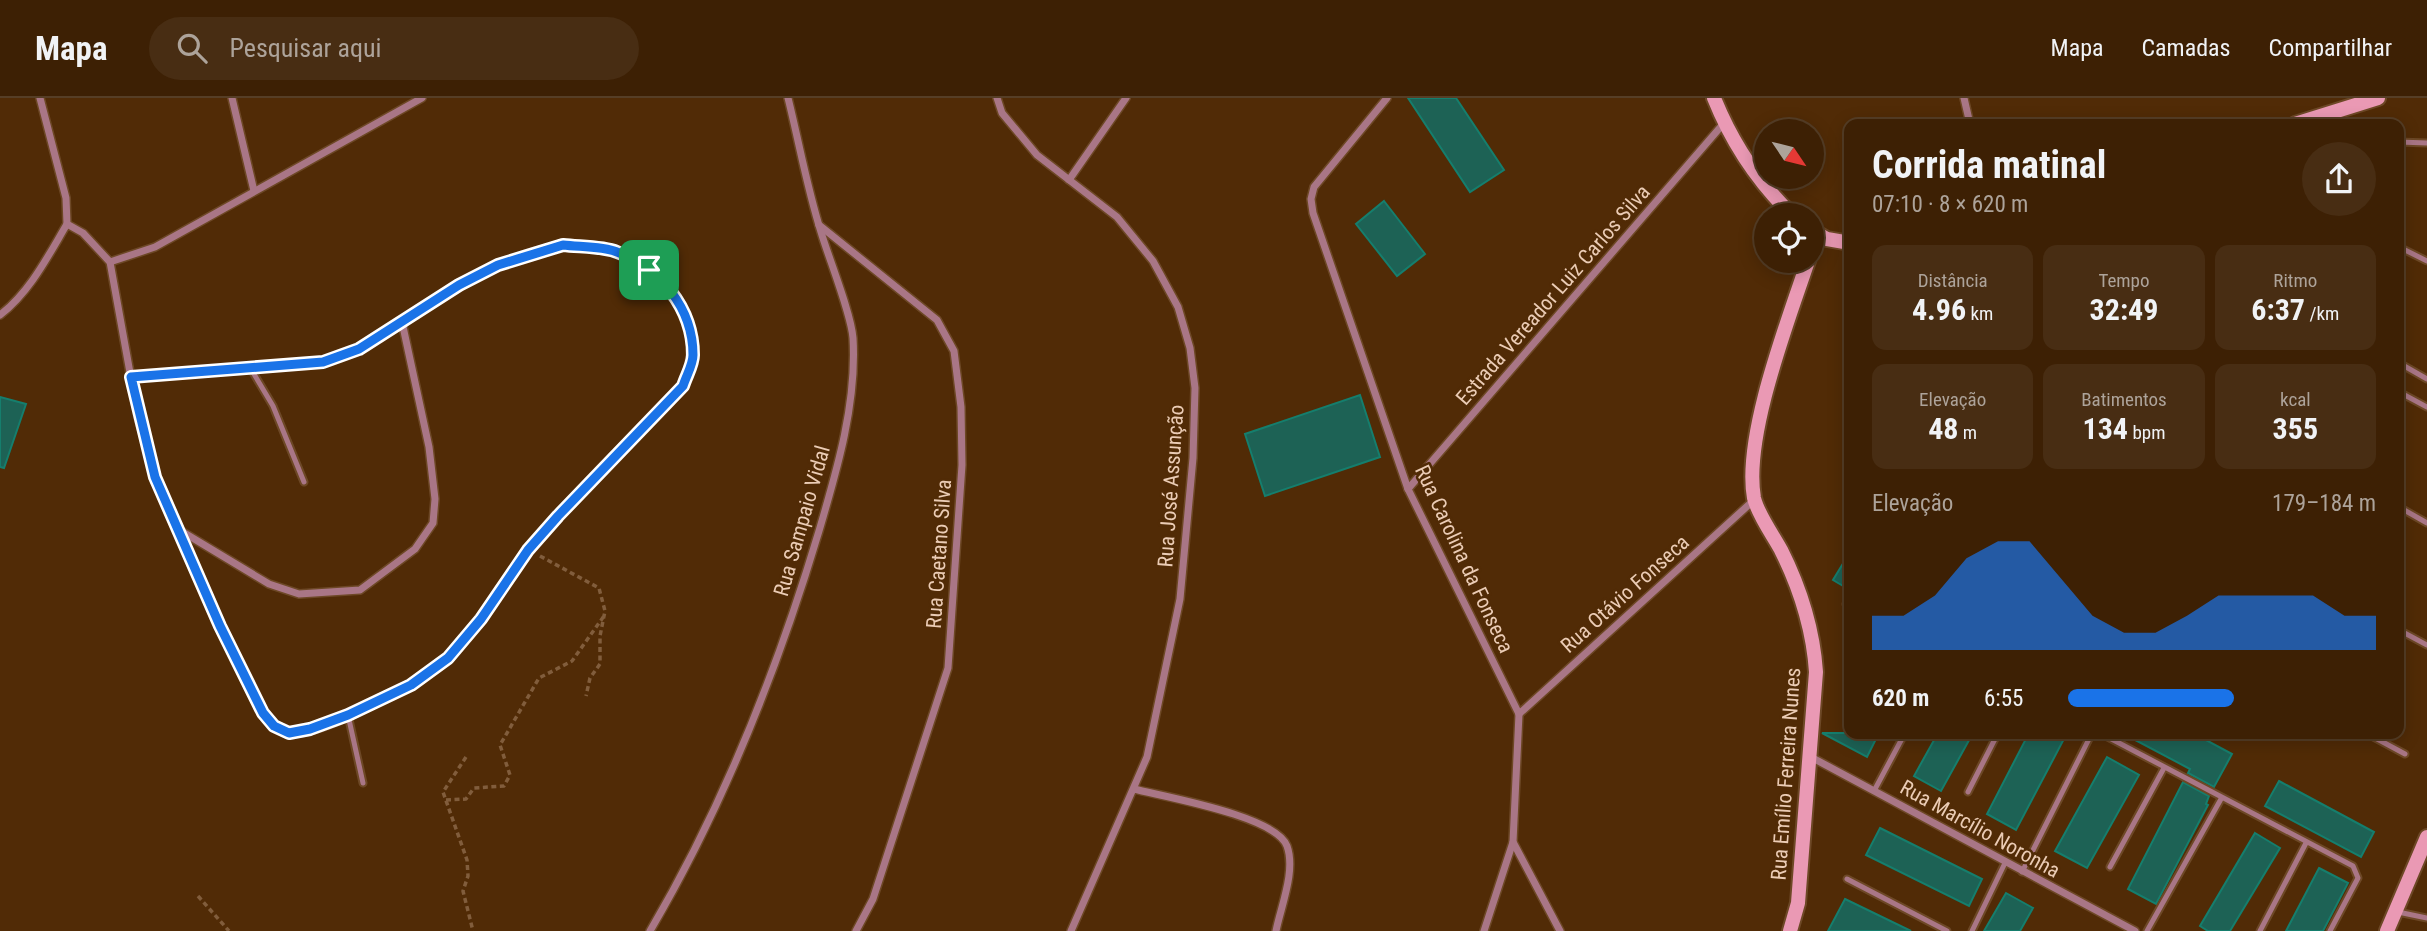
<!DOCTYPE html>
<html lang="pt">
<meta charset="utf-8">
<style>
:root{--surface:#3d2004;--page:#482d13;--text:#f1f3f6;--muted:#ada39a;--line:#563e26;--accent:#1a73e8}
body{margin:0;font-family:"Roboto Condensed",sans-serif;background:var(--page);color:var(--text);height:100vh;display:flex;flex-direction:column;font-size:26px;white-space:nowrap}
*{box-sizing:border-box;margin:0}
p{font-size:23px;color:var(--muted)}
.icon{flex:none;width:38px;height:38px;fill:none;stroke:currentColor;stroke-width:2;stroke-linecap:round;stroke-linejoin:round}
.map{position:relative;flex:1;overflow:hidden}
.side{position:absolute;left:1844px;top:21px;width:560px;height:620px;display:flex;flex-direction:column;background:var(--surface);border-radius:14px;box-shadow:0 4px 18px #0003,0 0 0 2px var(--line)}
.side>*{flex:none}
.needle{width:46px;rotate:125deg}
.tools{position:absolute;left:1754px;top:21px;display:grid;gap:14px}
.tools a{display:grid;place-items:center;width:70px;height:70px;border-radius:50%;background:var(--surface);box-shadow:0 4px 18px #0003,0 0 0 2px var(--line);font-size:35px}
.pin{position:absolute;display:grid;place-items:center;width:60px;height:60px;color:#fff;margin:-30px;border-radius:14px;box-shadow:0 4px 10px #0006}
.round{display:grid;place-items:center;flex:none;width:74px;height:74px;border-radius:37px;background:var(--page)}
.headline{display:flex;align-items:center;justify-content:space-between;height:119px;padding:0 28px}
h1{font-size:38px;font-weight:700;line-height:52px}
.metrics{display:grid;grid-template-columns:repeat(3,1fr);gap:10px;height:119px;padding:7px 28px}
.metrics div{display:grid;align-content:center;border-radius:14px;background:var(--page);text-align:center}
.metrics b{font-size:30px;font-weight:700}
.metrics small{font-size:19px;font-weight:400}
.metrics p{font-size:19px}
.chart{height:196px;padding:14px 28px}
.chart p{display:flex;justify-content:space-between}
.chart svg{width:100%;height:126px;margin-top:7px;fill:var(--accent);opacity:.7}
ul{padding:0 28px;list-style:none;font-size:23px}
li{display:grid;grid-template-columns:112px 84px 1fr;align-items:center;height:52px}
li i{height:18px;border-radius:9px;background:var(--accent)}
header{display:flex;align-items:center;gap:42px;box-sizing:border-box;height:98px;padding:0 35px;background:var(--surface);border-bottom:2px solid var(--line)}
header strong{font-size:33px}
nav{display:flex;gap:38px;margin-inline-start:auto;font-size:24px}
.search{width:490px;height:63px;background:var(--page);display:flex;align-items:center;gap:18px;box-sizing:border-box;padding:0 24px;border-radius:38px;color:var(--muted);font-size:26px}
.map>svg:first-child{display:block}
</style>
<header>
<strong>Mapa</strong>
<div class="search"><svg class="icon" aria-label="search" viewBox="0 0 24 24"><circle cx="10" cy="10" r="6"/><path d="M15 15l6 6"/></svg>Pesquisar aqui</div>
<nav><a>Mapa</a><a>Camadas</a><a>Compartilhar</a></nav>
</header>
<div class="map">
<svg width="2427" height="833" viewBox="0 0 2427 833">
<rect width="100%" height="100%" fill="#512b06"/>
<g fill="#1d6255" stroke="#157e6d" stroke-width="2">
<polygon points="1408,0 1456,0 1504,72 1470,94"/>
<polygon points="1384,103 1425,156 1397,178 1356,126"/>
<polygon points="1360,297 1380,359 1265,398 1245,336"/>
<polygon points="0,299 26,306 4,370 0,369"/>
<polygon points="1850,454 1850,492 1833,482"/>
<polygon points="1822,635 1879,635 1867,659"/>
<polygon points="1938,635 1973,635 1941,693 1914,678"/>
<polygon points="2029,635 2058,635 2065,639 2016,732 1987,716"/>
<polygon points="2122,635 2193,635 2232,656 2214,689 2188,675 2190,671"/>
<polygon points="2107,659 2139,677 2087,770 2055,753"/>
<polygon points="2279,683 2374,734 2361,759 2265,708"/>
<polygon points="2183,684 2209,698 2206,706 2208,707 2156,806 2128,791"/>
<polygon points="1880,730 1982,781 1969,808 1866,757"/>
<polygon points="2255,735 2280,750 2230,833 2208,833 2200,828"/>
<polygon points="2319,770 2348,785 2323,833 2286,833"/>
<polygon points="2006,795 2033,810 2020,833 1984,833"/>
<polygon points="1845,801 1911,833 1828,833"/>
</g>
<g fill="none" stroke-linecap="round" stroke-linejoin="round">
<g stroke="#6d4826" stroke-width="9">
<g id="lane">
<polyline points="2399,44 2427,45"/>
<polyline points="2399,149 2427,163"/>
<polyline points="2399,265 2427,281"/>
<polyline points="251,271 273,308 304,384"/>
<polyline points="2399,294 2427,309"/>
<polyline points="2399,409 2427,425"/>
<polyline points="1846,506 1850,508"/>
<polyline points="2399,532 2427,547"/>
<polyline points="348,617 363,685"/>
<polyline points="2100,635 2353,768 2358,780 2330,833"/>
<polyline points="2366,635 2405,656"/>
<polyline points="1874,693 1905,635"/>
<polyline points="1968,694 1998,635"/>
<polyline points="2110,769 2164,670"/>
<polyline points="2022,774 2092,635"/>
<polyline points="1847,781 1947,833"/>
<polyline points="2398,814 2427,820"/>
<polyline points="1972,833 2005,765"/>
<polyline points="2147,833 2221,701"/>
<polyline points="2260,833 2306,745"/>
</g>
</g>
<g stroke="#6d4826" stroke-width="10">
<g id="street">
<path d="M40,0L66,100L67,126L83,135L110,164L138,319L155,379L246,583C255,601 266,631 289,635C321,640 421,583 446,561C481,531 501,486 530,451C576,392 630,341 683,288C696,251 696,214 665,186C545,78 437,227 327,262C311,268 291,267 274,269C227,274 179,276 131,279"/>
<polyline points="232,0 254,93"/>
<polyline points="997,0 1002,15 1037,57 1117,119 1153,163 1178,209 1190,250 1195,290 1193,360 1180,501 1147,659 1071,833"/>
<polyline points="1387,0 1314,89 1311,101 1313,115 1408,391 1519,616 1513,744 1560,833"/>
<polyline points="1964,0 1970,26"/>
<polyline points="1069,82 1126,0"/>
<polyline points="819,127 937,222 954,253 961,309 962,367 948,570 873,801 856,833"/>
<polyline points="110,164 155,149 422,0"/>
<path d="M0,217C30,194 48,158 67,126"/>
<polyline points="1408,391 1724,25"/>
<polyline points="181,433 269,486 299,496 360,492 415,451 433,425 435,401 429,349 402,224"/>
<polyline points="1519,616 1754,402"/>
<polyline points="1809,658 2135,833"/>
<path d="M1134,691C1165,699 1276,718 1287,748C1296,773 1281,808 1276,833"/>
<path d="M650,833C723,709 778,570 819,433C837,372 857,305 853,240C851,215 829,161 821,134C807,90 799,44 788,0"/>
<polyline points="1484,833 1513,744"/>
</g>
</g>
<g stroke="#6d4826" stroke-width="18">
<g id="secondary">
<path d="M1714,0C1732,45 1757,83 1792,117"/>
<polyline points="2295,26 2378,0"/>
<polyline points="1811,132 1827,141 1850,145"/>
<polyline points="1811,152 1817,135"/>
<path d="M1790,833L1798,805L1816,574C1813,530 1801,492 1781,452C1773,437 1758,417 1754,400C1743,339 1788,223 1808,163"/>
<polyline points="2387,833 2427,739"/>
</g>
</g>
<g stroke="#815d3c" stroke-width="3.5" stroke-dasharray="5 3.5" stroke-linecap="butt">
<polyline points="540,458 599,490 605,513 600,538 600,566 590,580 586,598"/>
<polyline points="466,659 443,694 467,762 468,778 463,793 473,833"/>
<polyline points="446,702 466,701 474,690 504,688 510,677 500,647 539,580 572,563 604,518"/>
<polyline points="198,798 229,833"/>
</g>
<use href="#lane" stroke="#a97686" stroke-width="5"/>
<use href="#street" stroke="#a97686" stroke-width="7"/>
<use href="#secondary" stroke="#ea99b4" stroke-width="14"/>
</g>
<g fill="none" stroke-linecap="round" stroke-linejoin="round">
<g stroke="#fff" stroke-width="14">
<path id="route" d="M563,147C580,149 602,148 617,154C660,170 693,210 693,257C693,267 686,278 683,288L558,418L528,452L481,521L448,560L411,587L348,617L310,631L289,635L274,628L263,615L220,528L155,379L131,279L323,264L359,251L459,187L498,167Z"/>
</g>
<use href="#route" stroke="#1a73e8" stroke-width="9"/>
</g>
<g text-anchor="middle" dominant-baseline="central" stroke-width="5" stroke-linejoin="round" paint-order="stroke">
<g font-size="21" fill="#ebccb5" stroke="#512b06">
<text transform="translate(1553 197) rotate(-49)">Estrada Vereador Luiz Carlos Silva</text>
<text transform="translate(1171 388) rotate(-86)">Rua José Assunção</text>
<text transform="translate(802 423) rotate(-74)">Rua Sampaio Vidal</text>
<text transform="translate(939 456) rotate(-86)">Rua Caetano Silva</text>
<text transform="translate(1464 461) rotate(65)">Rua Carolina da Fonseca</text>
<text transform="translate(1625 496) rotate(-42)">Rua Otávio Fonseca</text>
<text transform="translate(1786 676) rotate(-86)">Rua Emílio Ferreira Nunes</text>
<text transform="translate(1980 731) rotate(29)">Rua Marcílio Noronha</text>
</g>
</g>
</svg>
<div class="tools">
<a><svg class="needle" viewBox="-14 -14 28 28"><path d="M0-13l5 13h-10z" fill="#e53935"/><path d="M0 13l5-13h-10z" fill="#ada39a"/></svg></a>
<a><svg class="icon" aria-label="locate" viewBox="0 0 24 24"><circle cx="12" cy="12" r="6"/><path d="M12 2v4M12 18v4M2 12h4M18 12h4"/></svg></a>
</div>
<div class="pin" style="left:649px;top:172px;background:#1e9e55"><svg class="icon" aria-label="arrive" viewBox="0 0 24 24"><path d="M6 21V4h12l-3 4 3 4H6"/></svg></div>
<section class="side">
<div class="headline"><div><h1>Corrida matinal</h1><p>07:10 · 8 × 620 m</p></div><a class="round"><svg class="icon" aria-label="share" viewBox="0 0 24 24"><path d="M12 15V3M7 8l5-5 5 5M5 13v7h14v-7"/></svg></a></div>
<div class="metrics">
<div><p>Distância</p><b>4.96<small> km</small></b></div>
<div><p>Tempo</p><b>32:49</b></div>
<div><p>Ritmo</p><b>6:37<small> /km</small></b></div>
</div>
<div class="metrics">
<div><p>Elevação</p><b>48<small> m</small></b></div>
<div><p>Batimentos</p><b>134<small> bpm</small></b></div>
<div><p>kcal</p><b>355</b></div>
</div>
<div class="chart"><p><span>Elevação</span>179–184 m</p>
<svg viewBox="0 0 160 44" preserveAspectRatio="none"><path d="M0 44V32L10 32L20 25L30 12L40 6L50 6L60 19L70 32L80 38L90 38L100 32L110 25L120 25L130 25L140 25L150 32L160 32V44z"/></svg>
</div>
<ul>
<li><b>620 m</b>6:55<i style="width:54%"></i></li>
</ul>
</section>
</div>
